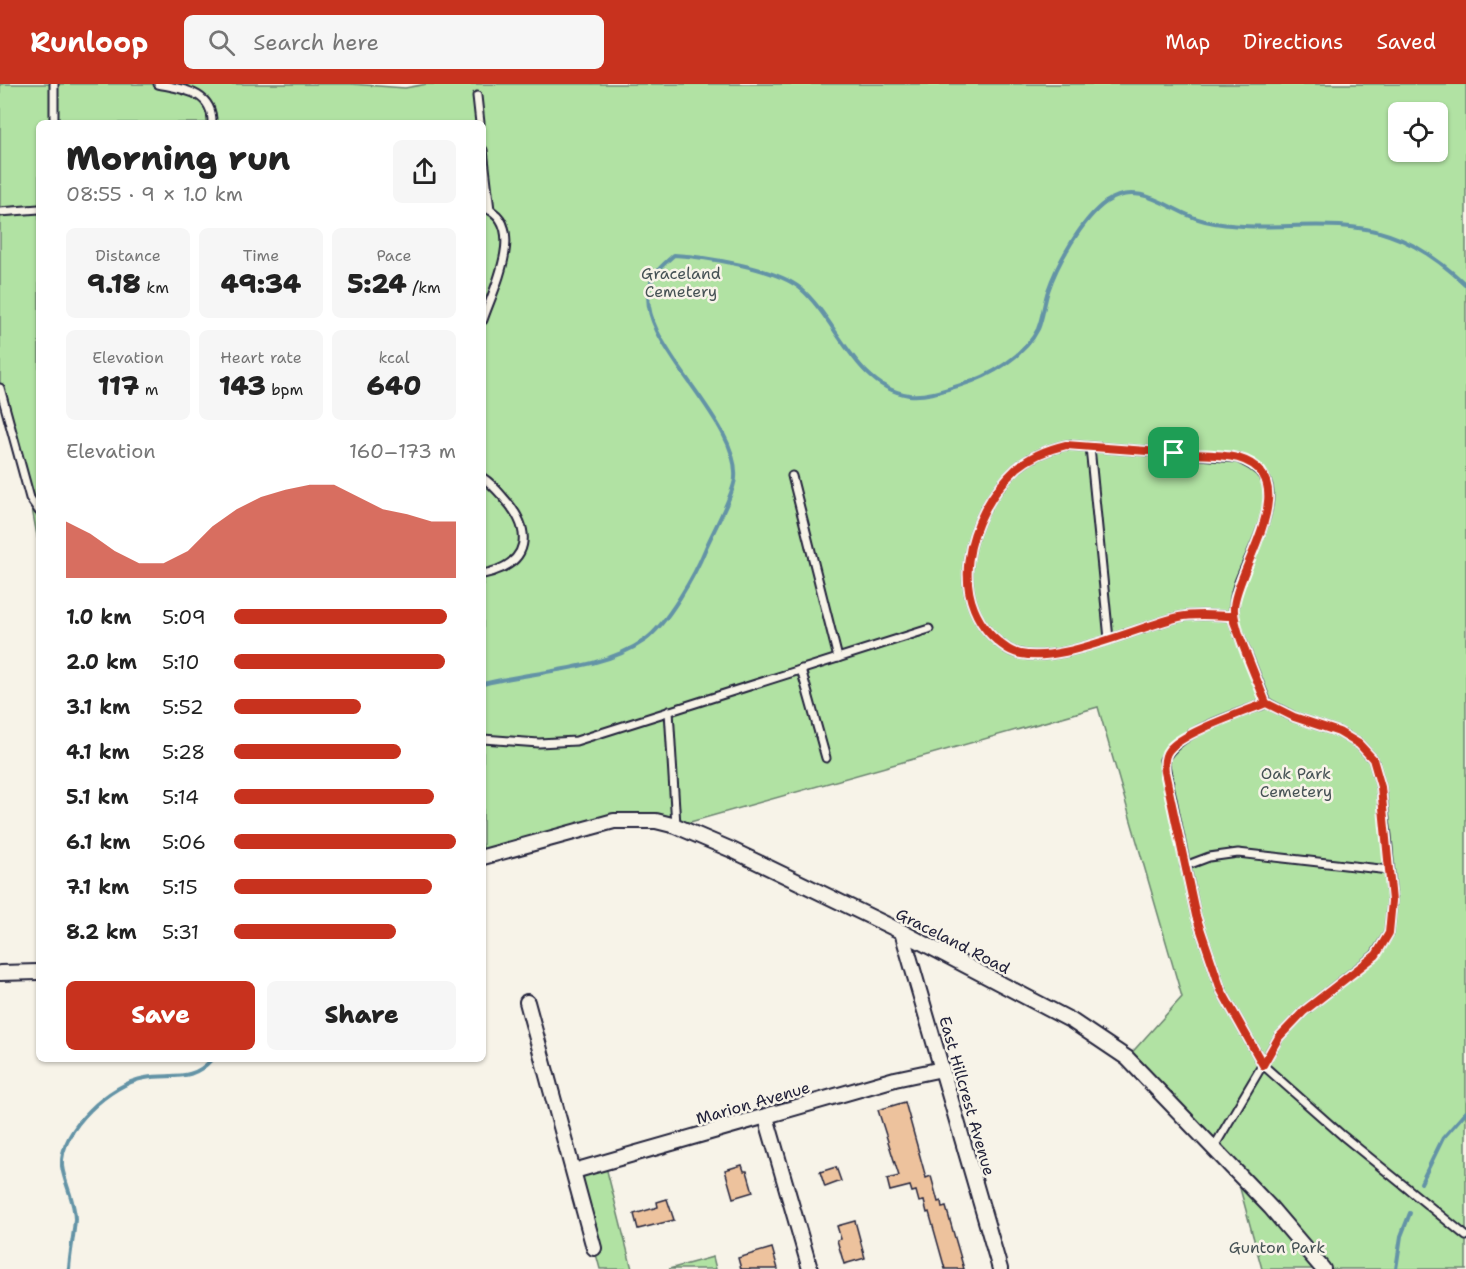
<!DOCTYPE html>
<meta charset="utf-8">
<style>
:root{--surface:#fff;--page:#f6f6f6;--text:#222;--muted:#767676;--accent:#c8321e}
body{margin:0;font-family:"Shantell Sans",sans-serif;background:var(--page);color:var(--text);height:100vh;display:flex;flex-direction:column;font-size:22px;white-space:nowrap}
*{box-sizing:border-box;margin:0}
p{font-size:20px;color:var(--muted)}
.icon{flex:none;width:33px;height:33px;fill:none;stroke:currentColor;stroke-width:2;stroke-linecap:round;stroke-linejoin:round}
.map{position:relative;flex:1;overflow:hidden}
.details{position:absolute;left:36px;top:36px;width:450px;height:942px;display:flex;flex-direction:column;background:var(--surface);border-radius:9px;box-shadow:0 2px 4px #0004}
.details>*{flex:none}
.tools{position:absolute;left:1388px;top:18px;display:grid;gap:12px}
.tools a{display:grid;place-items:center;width:60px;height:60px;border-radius:9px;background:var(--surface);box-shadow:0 2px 4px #0004;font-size:30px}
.pin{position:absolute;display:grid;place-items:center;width:51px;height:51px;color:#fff;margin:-26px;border-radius:12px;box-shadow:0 3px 9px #0006}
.round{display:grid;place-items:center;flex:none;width:63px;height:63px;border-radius:9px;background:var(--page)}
.summary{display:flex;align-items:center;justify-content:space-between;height:102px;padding:0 30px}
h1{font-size:33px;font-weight:800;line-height:45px}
.metrics{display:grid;grid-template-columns:repeat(3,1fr);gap:9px;height:102px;padding:6px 30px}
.metrics div{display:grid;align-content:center;border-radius:9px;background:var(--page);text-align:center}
.metrics b{font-size:26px;font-weight:800}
.metrics small{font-size:16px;font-weight:400}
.metrics p{font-size:16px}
.chart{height:168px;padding:12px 30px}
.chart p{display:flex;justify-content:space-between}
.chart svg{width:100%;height:108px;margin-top:6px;fill:var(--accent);opacity:.7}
.action{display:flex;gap:12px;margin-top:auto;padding:12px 30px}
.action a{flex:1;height:69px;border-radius:9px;background:var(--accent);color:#fff;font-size:24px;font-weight:800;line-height:69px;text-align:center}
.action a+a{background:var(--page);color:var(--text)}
ul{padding:0 30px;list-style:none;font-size:20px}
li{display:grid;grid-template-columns:96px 72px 1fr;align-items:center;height:45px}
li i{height:15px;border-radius:8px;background:var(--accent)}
header{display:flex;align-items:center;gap:36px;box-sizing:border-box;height:84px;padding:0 30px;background:var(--accent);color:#fff}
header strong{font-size:28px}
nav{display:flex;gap:33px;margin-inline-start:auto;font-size:21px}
.search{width:420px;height:54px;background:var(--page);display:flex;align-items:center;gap:15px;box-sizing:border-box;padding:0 21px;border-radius:9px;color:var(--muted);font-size:22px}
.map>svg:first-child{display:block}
</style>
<header>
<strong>Runloop</strong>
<div class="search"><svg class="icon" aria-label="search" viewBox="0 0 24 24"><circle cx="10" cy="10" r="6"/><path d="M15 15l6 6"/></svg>Search here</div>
<nav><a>Map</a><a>Directions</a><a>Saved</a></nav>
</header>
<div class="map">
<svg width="1466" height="1185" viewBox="0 0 1466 1185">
<rect width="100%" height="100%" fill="#f7f3e8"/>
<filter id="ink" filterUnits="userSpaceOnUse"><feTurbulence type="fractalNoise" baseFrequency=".0167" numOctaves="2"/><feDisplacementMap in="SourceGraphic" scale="12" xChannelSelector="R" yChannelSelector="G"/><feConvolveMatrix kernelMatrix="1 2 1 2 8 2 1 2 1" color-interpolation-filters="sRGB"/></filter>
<g filter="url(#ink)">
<g fill="#b1e2a3" stroke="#6a826f" stroke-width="1.5" fill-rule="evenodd">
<path d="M0,0H351L405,4L427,0H1466V1185H1262L1235,1086L1127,974L1182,913L1098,623L676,742L635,735L483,773V39H39V462L30,414L0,304ZM1398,28H1437V68H1398Z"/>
<polygon points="605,1079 632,1185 600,1185 574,1087"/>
<polygon points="713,1173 716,1185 669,1185"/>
</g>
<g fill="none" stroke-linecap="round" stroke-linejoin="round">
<g stroke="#6393a6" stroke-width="4">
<path d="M483,600C535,586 599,588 645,556C667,540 695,491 705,466C712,449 734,410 735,394C740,333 629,254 651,198C656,186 665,179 674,171C707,173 775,184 800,204C837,235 855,303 909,311C926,313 945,306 961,301C989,293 1025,272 1038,245C1043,233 1044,219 1048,207C1057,180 1082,135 1106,118C1142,94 1172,130 1205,137C1266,151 1329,131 1389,151C1419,161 1444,180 1466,201"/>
<polyline points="1421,1099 1443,1054 1466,1028"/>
<path d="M69,1185C70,1168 74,1151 75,1135C75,1117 64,1099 62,1082C59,1046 112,999 145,994C172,989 191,999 212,975"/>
<polyline points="1396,1185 1401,1152 1410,1129"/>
</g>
</g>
<g fill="#edc29d" stroke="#22223b" stroke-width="1.5">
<polygon points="905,1018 926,1094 931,1092 938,1118 941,1117 942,1124 946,1123 964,1185 945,1185 929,1128 927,1129 924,1117 919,1118 916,1107 912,1108 910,1102 890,1107 887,1095 899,1092 878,1026"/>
<polygon points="742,1081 744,1087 747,1087 753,1108 733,1114 725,1086"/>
<polygon points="836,1083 841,1097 825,1103 820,1088"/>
<polygon points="667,1115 674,1136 638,1145 634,1130 658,1123 657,1118"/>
<polygon points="855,1137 865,1174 844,1180 837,1156 841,1155 837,1142"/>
<polygon points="772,1164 778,1185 741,1185 738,1174"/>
</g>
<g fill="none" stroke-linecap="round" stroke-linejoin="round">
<g stroke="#22223b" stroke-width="11">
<g id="service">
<polyline points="54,0 54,39"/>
<path d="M158,0C182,5 213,7 212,39"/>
<polyline points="477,12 480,39"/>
<polyline points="483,66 490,126"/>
<path d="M483,123C529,138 493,206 483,236"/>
<polyline points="0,128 39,125"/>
<polyline points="0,304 30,414 39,427"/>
<polyline points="1090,363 1109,555"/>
<polyline points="792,392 838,574"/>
<path d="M483,394C491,399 497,406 503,413C534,447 531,480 483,490"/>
<path d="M1234,532C1216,532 1197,529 1179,533C1139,542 1044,588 1008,565C941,522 967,430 1017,384C1030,373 1049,365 1066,361L1238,374C1248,379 1258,384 1264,393C1282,419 1246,476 1238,501C1234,513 1233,526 1234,538L1267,619"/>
<polyline points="801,585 826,674"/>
<polyline points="669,627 676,741"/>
<polyline points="483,655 539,659 576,657 929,545"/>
<polyline points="1185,782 1209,773 1238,769 1389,786"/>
<path d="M1214,1063L1279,953L1304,927L1375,871L1389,849L1392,817L1387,752L1381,703L1373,675L1359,660L1339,648L1294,633L1267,619C1237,630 1178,647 1164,676L1196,832L1221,906L1263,981L1343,1052L1466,1152"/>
</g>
</g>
<g stroke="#22223b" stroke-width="18">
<g id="minor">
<polyline points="483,773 614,737 656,737 676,742 732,766 902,848 1072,937 1127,974 1271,1124 1323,1185"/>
<polyline points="902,848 1000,1185"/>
<polyline points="0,889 39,888"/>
<polyline points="527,918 594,1164"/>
<polyline points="766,1033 810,1185"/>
<polyline points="574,1087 895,995 942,985"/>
</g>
</g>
<use href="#service" stroke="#f7f3e8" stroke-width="7"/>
<use href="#minor" stroke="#f7f3e8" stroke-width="14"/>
</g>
</g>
<g fill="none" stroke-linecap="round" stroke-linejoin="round" filter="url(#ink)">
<g stroke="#fff" stroke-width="12">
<path id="route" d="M1174,369L1066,361C1049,365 1030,373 1017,384C967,430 941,522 1008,565C1044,588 1139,542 1179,533C1197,529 1216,532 1234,532V538L1266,619C1244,628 1183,648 1169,666C1164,672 1164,680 1165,688L1196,832L1221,906L1263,981L1279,953L1304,927L1376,871L1389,849L1392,817L1381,703L1373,675L1359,660L1339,648L1294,633L1266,619C1258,597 1232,543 1234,523C1237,483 1307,394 1238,374C1219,369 1194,371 1174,369"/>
</g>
<use href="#route" stroke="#c8321e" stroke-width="8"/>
</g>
<g text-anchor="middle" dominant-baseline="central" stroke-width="5" stroke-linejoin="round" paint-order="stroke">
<g font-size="16" fill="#465255" stroke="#f7f3e8">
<text x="681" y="189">Graceland<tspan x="681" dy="18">Cemetery</tspan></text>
<text x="1296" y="689">Oak Park<tspan x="1296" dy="18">Cemetery</tspan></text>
<text x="1277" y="1163">Gunton Park</text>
</g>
<g font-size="16" fill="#22223b" stroke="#f7f3e8">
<text transform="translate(953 857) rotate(27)">Graceland Road</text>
<text transform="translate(967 1012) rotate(74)">East Hillcrest Avenue</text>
<text transform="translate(753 1019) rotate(-16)">Marion Avenue</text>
</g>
</g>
</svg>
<div class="tools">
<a><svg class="icon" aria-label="locate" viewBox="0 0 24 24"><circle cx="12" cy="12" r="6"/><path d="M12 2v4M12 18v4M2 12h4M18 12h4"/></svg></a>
</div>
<div class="pin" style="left:1174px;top:369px;background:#1e9e55"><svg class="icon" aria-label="arrive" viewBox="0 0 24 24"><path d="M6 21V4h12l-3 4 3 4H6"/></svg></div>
<section class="details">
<div class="summary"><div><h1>Morning run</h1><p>08:55 · 9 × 1.0 km</p></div><a class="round"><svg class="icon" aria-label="share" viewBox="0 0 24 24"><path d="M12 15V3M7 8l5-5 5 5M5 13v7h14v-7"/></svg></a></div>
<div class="metrics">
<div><p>Distance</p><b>9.18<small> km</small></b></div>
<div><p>Time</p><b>49:34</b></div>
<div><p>Pace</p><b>5:24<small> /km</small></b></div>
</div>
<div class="metrics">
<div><p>Elevation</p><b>117<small> m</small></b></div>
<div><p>Heart rate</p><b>143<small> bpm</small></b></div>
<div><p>kcal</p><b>640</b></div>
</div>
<div class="chart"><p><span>Elevation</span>160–173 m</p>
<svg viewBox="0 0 160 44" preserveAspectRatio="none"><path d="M0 44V21L10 26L20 33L30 38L40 38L50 33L60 23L70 16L80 11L90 8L100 6L110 6L120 11L130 16L140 18L150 21L160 21V44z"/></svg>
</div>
<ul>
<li><b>1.0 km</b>5:09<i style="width:96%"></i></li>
<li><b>2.0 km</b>5:10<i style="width:95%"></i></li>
<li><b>3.1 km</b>5:52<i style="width:57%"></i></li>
<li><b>4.1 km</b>5:28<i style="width:75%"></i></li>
<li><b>5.1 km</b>5:14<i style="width:90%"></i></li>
<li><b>6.1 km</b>5:06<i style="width:100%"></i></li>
<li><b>7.1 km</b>5:15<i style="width:89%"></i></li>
<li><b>8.2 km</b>5:31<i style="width:73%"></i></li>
</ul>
<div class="action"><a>Save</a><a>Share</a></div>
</section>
</div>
